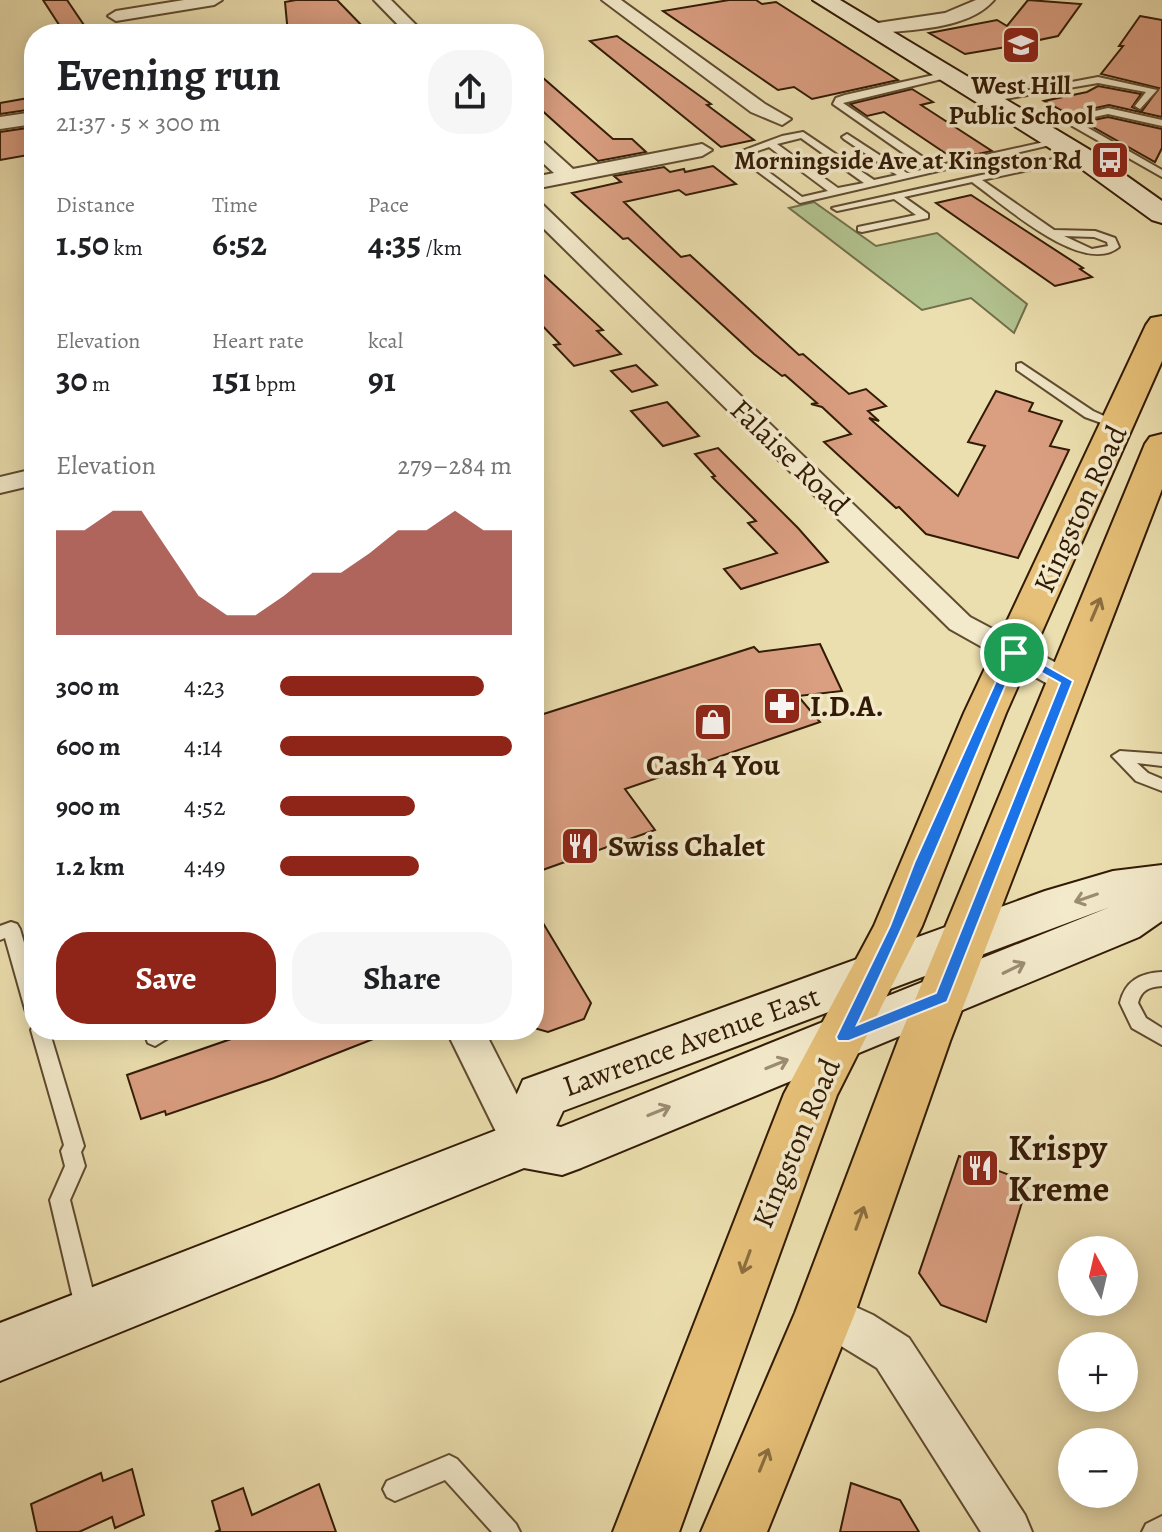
<!DOCTYPE html>
<meta charset="utf-8">
<style>
:root{--surface:#fff;--page:#f6f6f6;--text:#202124;--muted:#757577;--accent:#8f2418}
body{margin:0;font-family:Alegreya,serif;background:var(--page);color:var(--text);height:100vh;display:flex;flex-direction:column;font-size:30px;white-space:nowrap}
*{box-sizing:border-box;margin:0}
p{font-size:26px;color:var(--muted)}
.icon{flex:none;width:44px;height:44px;fill:none;stroke:currentColor;stroke-width:2;stroke-linecap:round;stroke-linejoin:round}
.map{position:relative;flex:1;overflow:hidden}
.sheet{position:absolute;left:24px;top:24px;width:520px;height:1016px;display:flex;flex-direction:column;background:var(--surface);border-radius:32px;box-shadow:0 4px 20px #0003}
.sheet>*{flex:none}
.needle{width:52px;rotate:352deg}
.tools{position:absolute;left:1058px;top:1236px;display:grid;gap:16px}
.tools a{display:grid;place-items:center;width:80px;height:80px;border-radius:50%;background:var(--surface);box-shadow:0 4px 20px #0003;font-size:40px}
.pin{position:absolute;display:grid;place-items:center;width:68px;height:68px;color:#fff;margin:-34px;border:4px solid #fff;border-radius:50%;box-shadow:0 2px 8px #0007}
.round{display:grid;place-items:center;flex:none;width:84px;height:84px;border-radius:32px;background:var(--page)}
.headline{display:flex;align-items:center;justify-content:space-between;height:136px;padding:0 32px}
h1{font-size:44px;font-weight:600;line-height:60px}
.metrics{display:grid;grid-template-columns:repeat(3,1fr);gap:12px;height:136px;padding:8px 32px}
.metrics div{display:grid;align-content:center}
.metrics b{font-size:34px;font-weight:600}
.metrics small{font-size:22px;font-weight:400}
.metrics p{font-size:22px}
.chart{height:224px;padding:16px 32px}
.chart p{display:flex;justify-content:space-between}
.chart svg{width:100%;height:144px;margin-top:8px;fill:var(--accent);opacity:.7}
.action{display:flex;gap:16px;margin-top:auto;padding:16px 32px}
.action a{flex:1;height:92px;border-radius:32px;background:var(--accent);color:#fff;font-size:32px;font-weight:600;line-height:92px;text-align:center}
.action a+a{background:var(--page);color:var(--text)}
ul{padding:0 32px;list-style:none;font-size:26px}
li{display:grid;grid-template-columns:128px 96px 1fr;align-items:center;height:60px}
li i{height:20px;border-radius:10px;background:var(--accent)}
.map>svg:first-child{display:block}
</style>
<div class="map">
<svg width="1162" height="1532" viewBox="0 0 1162 1532">
<rect width="100%" height="100%" fill="#ecdfaf"/>
<filter id="stains"><feTurbulence type="fractalNoise" baseFrequency=".0025" numOctaves="4"/><feColorMatrix values="0 0 0 0 .2 0 0 0 0 .09 0 0 0 0 .02 0 0 0 .5 -.17"/></filter>
<radialGradient id="worn" r=".72"><stop offset=".6" stop-color="#630" stop-opacity="0"/><stop offset="1" stop-color="#630" stop-opacity=".3"/></radialGradient>
<polygon fill="#b2c390" stroke="#726f4b" stroke-width="2" points="814,202 876,246 937,233 1027,304 1014,333 971,298 922,310 789,208"/>
<g fill="#da9e81" stroke="#321b06" stroke-width="2">
<polygon points="43,0 67,0 90,34 65,34"/>
<polygon points="296,0 337,0 370,34 288,34 285,2"/>
<polygon points="729,0 756,0 762,4 776,2 898,80 812,99 794,87 778,90 663,11"/>
<polygon points="1028,0 1081,4 1058,36 1006,47 965,54 929,33 997,20 1007,26"/>
<polygon points="1140,16 1162,20 1162,117 1109,105 1068,114 1044,101 1087,92 1098,86 1141,94 1132,107 1142,111 1159,88 1101,74 1123,46 1119,46"/>
<polygon points="617,36 711,104 707,105 754,140 721,147 590,41"/>
<polygon points="534,70 613,139 632,139 646,152 598,161 537,106 534,101"/>
<polygon points="912,89 933,102 921,105 992,151 954,159 884,112 867,116 850,104"/>
<polygon points="34,97 34,109 0,114 0,103"/>
<polygon points="1108,117 1162,129 1162,148 1155,162 1084,122"/>
<polygon points="34,127 34,154 0,160 0,132"/>
<polygon points="713,166 736,184 686,195 679,190 624,202 681,257 690,255 799,355 803,354 849,394 866,389 886,406 868,411 879,421 869,418 958,496 985,446 968,442 996,391 1033,403 1029,411 1062,421 1050,446 1069,450 1018,558 926,534 899,507 896,508 824,442 851,434 822,407 811,404 817,403 785,375 782,376 754,354 628,238 623,239 572,193 621,182 614,176 664,167 670,172 684,169 685,172"/>
<polygon points="971,195 1083,268 1080,269 1092,277 1055,286 936,203"/>
<polygon points="534,266 603,330 597,331 621,354 574,366 554,345 560,344 534,317"/>
<polygon points="636,365 657,385 632,392 611,371"/>
<polygon points="667,402 699,436 663,446 631,411"/>
<polygon points="718,448 798,528 828,562 741,589 724,569 777,553 748,523 756,521 712,477 715,476 695,454"/>
<polygon points="820,644 842,691 798,696 820,722 625,789 655,830 534,873 534,717 754,647 759,652"/>
<polygon points="534,908 591,1003 584,1019 548,1032 534,1028"/>
<polygon points="257,1030 391,1030 391,1032 274,1078 166,1115 165,1111 141,1119 127,1075"/>
<polygon points="959,1156 1028,1182 986,1322 941,1305 919,1273"/>
<polygon points="132,1469 144,1515 115,1528 112,1517 79,1532 37,1532 31,1504 101,1473 103,1481"/>
<polygon points="851,1483 900,1500 919,1532 840,1532"/>
<polygon points="319,1484 336,1532 215,1532 220,1530 212,1501 243,1488 252,1515"/>
</g>
<g fill="none" stroke-linecap="round" stroke-linejoin="round">
<g stroke="#604c30" stroke-width="4">
<g id="lane">
<path d="M947,72L950,73V77L843,103L936,166L1058,139L1063,142L800,203L734,154L782,136L803,132L874,180L897,175L844,139L842,137L847,134L907,173L926,169L833,104L836,98L845,95ZM801,138L864,183L838,188L777,144ZM769,147L828,191L802,197L746,155Z"/>
<polygon points="1098,77 1157,90 1140,109 1135,106 1146,92 1098,83 987,102 982,99"/>
<polygon points="1108,108 1162,120 1162,126 1108,114 1076,121 1162,170 1162,177 1067,123 1033,130 1028,127"/>
<path d="M1081,153L1084,154V158L982,180L1054,230L1095,231L1115,238L1119,247C1083,277 1003,204 972,182L904,197L928,214V218L862,232L858,231V227L916,215L894,199L837,211L832,208ZM1064,236L1094,237L1107,242L1108,246L1092,249Z"/>
<polygon points="1021,363 1093,411 1124,425 1118,429 1085,417 1017,370 1017,364"/>
<polygon points="1120,751 1162,754 1162,766 1137,763 1148,773 1162,779 1162,791 1136,781 1112,756"/>
<polygon points="11,922 17,924 20,929 34,977 34,1016 27,1014 25,1009 5,938 0,940 0,926"/>
<path d="M1162,972V986C1149,987 1141,990 1138,1003L1146,1018L1162,1028V1045L1132,1028L1120,1003C1125,981 1140,973 1162,972Z"/>
<polygon points="34,1024 34,1030 49,1030 84,1146 81,1152 85,1166 70,1200 98,1311 95,1318 87,1321 79,1318 76,1311 50,1200 65,1166 61,1151 64,1145 31,1030"/>
<polygon points="152,1030 175,1030 173,1035 155,1046 148,1043 146,1038"/>
<polygon points="449,1455 457,1459 516,1524 520,1532 492,1532 445,1480 395,1501 387,1497 383,1489 387,1481"/>
<polygon points="1162,1516 1162,1532 1142,1532 1146,1524"/>
</g>
</g>
<g stroke="#604c30" stroke-width="4">
<g id="street">
<polygon points="184,0 222,0 214,5 116,21 108,16 116,11"/>
<polygon points="374,0 391,0 425,34 407,34"/>
<polygon points="602,0 621,0 765,104 791,119 782,125 751,112"/>
<path d="M976,0H994C967,31 909,29 871,34L863,29L871,24L945,13Z"/>
<polygon points="34,112 34,124 0,129 0,117"/>
<polygon points="534,138 541,140 573,169 702,144 712,150 702,156 534,189 534,177 554,173 534,155"/>
<polygon points="534,201 541,203 970,617 1077,674 1081,681 1077,688 1066,691 1055,688 950,629 534,219"/>
<polygon points="34,469 34,485 0,493 0,477"/>
<polygon points="446,1030 484,1030 542,1144 536,1156 522,1161 508,1156"/>
<polygon points="825,1293 873,1315 909,1338 1025,1515 1032,1532 981,1532 877,1368 810,1327 803,1313 810,1299"/>
</g>
</g>
<g stroke="#321b06" stroke-width="4">
<g id="secondary">
<polygon points="813,0 840,0 1090,150 1162,201 1162,223 1152,220 1072,162"/>
<path d="M1162,865V921L1139,937L581,1168L562,1175L524,1168L0,1381V1323L502,1128L523,1080L1045,891L1113,871ZM1110,907L561,1127L556,1126L563,1111Z"/>
</g>
</g>
<g stroke="#321b06" stroke-width="4">
<g id="primary">
<polygon points="1162,316 1162,361 1006,713 922,926 837,1095 679,1532 613,1532 784,1094 874,926 964,713 1146,325 1151,318"/>
<polygon points="1162,434 1162,489 950,1041 855,1313 767,1532 701,1532 795,1313 898,1041 1145,444 1150,437"/>
</g>
</g>
<use href="#lane" fill="#f3eacb" fill-rule="evenodd"/>
<use href="#street" fill="#f3eacb" fill-rule="evenodd"/>
<use href="#secondary" fill="#f3eacb" fill-rule="evenodd"/>
<use href="#primary" fill="#e6c078" fill-rule="evenodd"/>
</g>
<defs><path id="oneway-shaft" d="M-6 0H5M1.5-3L5.5 0L1.5 3" fill="none" stroke-width="1.6" stroke-linecap="round" stroke-linejoin="round" transform="scale(2)"/></defs>
<g stroke="#8c6e3f">
<use href="#oneway-shaft" transform="translate(1096 609) rotate(-67)"/>
<use href="#oneway-shaft" transform="translate(860 1218) rotate(-70)"/>
<use href="#oneway-shaft" transform="translate(746 1262) rotate(110)"/>
<use href="#oneway-shaft" transform="translate(764 1460) rotate(-68)"/>
</g>
<g stroke="#9c8d72">
<use href="#oneway-shaft" transform="translate(1086 898) rotate(161)"/>
<use href="#oneway-shaft" transform="translate(1014 968) rotate(-26)"/>
<use href="#oneway-shaft" transform="translate(777 1064) rotate(-22)"/>
<use href="#oneway-shaft" transform="translate(659 1111) rotate(-22)"/>
</g>
<path fill="#1a73e8" stroke="#fff" stroke-width="2" fill-rule="evenodd" d="M1010,650H1018L1073,681L949,997L947,1002L849,1041H838L836,1037L890,926L915,861ZM1017,659L1060,683L936,993L857,1025C915,905 964,781 1017,659Z"/>
<defs>
<g id="school-square" transform="scale(2)"><rect x="-9" y="-9" width="18" height="18" rx="4" fill="#8f2418" stroke="#f3eacb"/><path d="M0-5L7-2L0 1L-7-2ZM-4 1L0 2.5L4 1V4Q0 6-4 4Z" fill="#fff"/></g>
<g id="bus-square" transform="scale(2)"><rect x="-9" y="-9" width="18" height="18" rx="4" fill="#8f2418" stroke="#f3eacb"/><path d="M-5-6H5V4H4V6H2V4H-2V6H-4V4H-5ZM-3.5-4V0h7V-4ZM-3.5 1.2v1.5H-2V1.2ZM2 1.2v1.5H3.5V1.2Z" fill="#fff"/></g>
<g id="pharmacy-square" transform="scale(2)"><rect x="-9" y="-9" width="18" height="18" rx="4" fill="#8f2418" stroke="#f3eacb"/><path d="M-2-6h4v4h4v4h-4v4h-4v-4h-4v-4h4Z" fill="#fff"/></g>
<g id="shop-square" transform="scale(2)"><rect x="-9" y="-9" width="18" height="18" rx="4" fill="#8f2418" stroke="#f3eacb"/><path d="M-5-2.5h2.3a2.7 3.5 0 0 1 5.4 0H5L5.5 6h-11ZM-1.5-2.5h3a1.5 2.3 0 0 0-3 0Z" fill="#fff"/></g>
<g id="restaurant-square" transform="scale(2)"><rect x="-9" y="-9" width="18" height="18" rx="4" fill="#8f2418" stroke="#f3eacb"/><path d="M-5-6h1v4h1v-4h1v4h1v-4h1v5L-1.5 .5V6h-2V.5L-5-1ZM5-6V6H3V1.5H1.5Q1.5-4 5-6Z" fill="#fff"/></g>
</defs>
<g fill-rule="evenodd">
<use href="#school-square" x="1021" y="45"/>
<use href="#bus-square" x="1110" y="160"/>
<use href="#pharmacy-square" x="782" y="706"/>
<use href="#shop-square" x="713" y="722"/>
<use href="#restaurant-square" x="580" y="846"/>
<use href="#restaurant-square" x="980" y="1168"/>
</g>
<g text-anchor="middle" dominant-baseline="central" stroke-width="7" stroke-linejoin="round" paint-order="stroke">
<g font-size="26" font-weight="bold" fill="#321b06" stroke="#f3eacb">
<text x="1021" y="85">West Hill<tspan x="1021" dy="30">Public School</tspan></text>
<text x="1082" y="160" text-anchor="end">Morningside Ave at Kingston Rd</text>
</g>
<g font-size="30" fill="#321b06" stroke="#f3eacb">
<text transform="translate(790 457) rotate(44)">Falaise Road</text>
<text transform="translate(1080 509) rotate(-65)">Kingston Road</text>
<text transform="translate(691 1041) rotate(-20)">Lawrence Avenue East</text>
<text transform="translate(796 1143) rotate(-67)">Kingston Road</text>
</g>
<g font-size="30" font-weight="bold" fill="#321b06" stroke="#f3eacb" text-anchor="start">
<text x="810" y="706">I.D.A.</text>
<text x="713" y="765" text-anchor="middle">Cash 4 You</text>
<text x="608" y="846">Swiss Chalet</text>
</g>
<g font-size="36" font-weight="bold" fill="#321b06" stroke="#f3eacb" text-anchor="start">
<text x="1008" y="1147">Krispy<tspan x="1008" dy="41">Kreme</tspan></text>
</g>
</g>
<rect width="100%" height="100%" filter="url(#stains)"/>
<rect width="100%" height="100%" fill="url(#worn)"/>
</svg>
<div class="tools">
<a><svg class="needle" viewBox="-14 -14 28 28"><path d="M0-13l5 13h-10z" fill="#e53935"/><path d="M0 13l5-13h-10z" fill="#757577"/></svg></a>
<a>+</a>
<a>−</a>
</div>
<div class="pin" style="left:1014px;top:653px;background:#1e9e55"><svg class="icon" aria-label="arrive" viewBox="0 0 24 24"><path d="M6 21V4h12l-3 4 3 4H6"/></svg></div>
<section class="sheet">
<div class="headline"><div><h1>Evening run</h1><p>21:37 · 5 × 300 m</p></div><a class="round"><svg class="icon" aria-label="share" viewBox="0 0 24 24"><path d="M12 15V3M7 8l5-5 5 5M5 13v7h14v-7"/></svg></a></div>
<div class="metrics">
<div><p>Distance</p><b>1.50<small> km</small></b></div>
<div><p>Time</p><b>6:52</b></div>
<div><p>Pace</p><b>4:35<small> /km</small></b></div>
</div>
<div class="metrics">
<div><p>Elevation</p><b>30<small> m</small></b></div>
<div><p>Heart rate</p><b>151<small> bpm</small></b></div>
<div><p>kcal</p><b>91</b></div>
</div>
<div class="chart"><p><span>Elevation</span>279–284 m</p>
<svg viewBox="0 0 160 44" preserveAspectRatio="none"><path d="M0 44V12L10 12L20 6L30 6L40 19L50 32L60 38L70 38L80 32L90 25L100 25L110 19L120 12L130 12L140 6L150 12L160 12V44z"/></svg>
</div>
<ul>
<li><b>300 m</b>4:23<i style="width:88%"></i></li>
<li><b>600 m</b>4:14<i style="width:100%"></i></li>
<li><b>900 m</b>4:52<i style="width:58%"></i></li>
<li><b>1.2 km</b>4:49<i style="width:60%"></i></li>
</ul>
<div class="action"><a>Save</a><a>Share</a></div>
</section>
</div>
